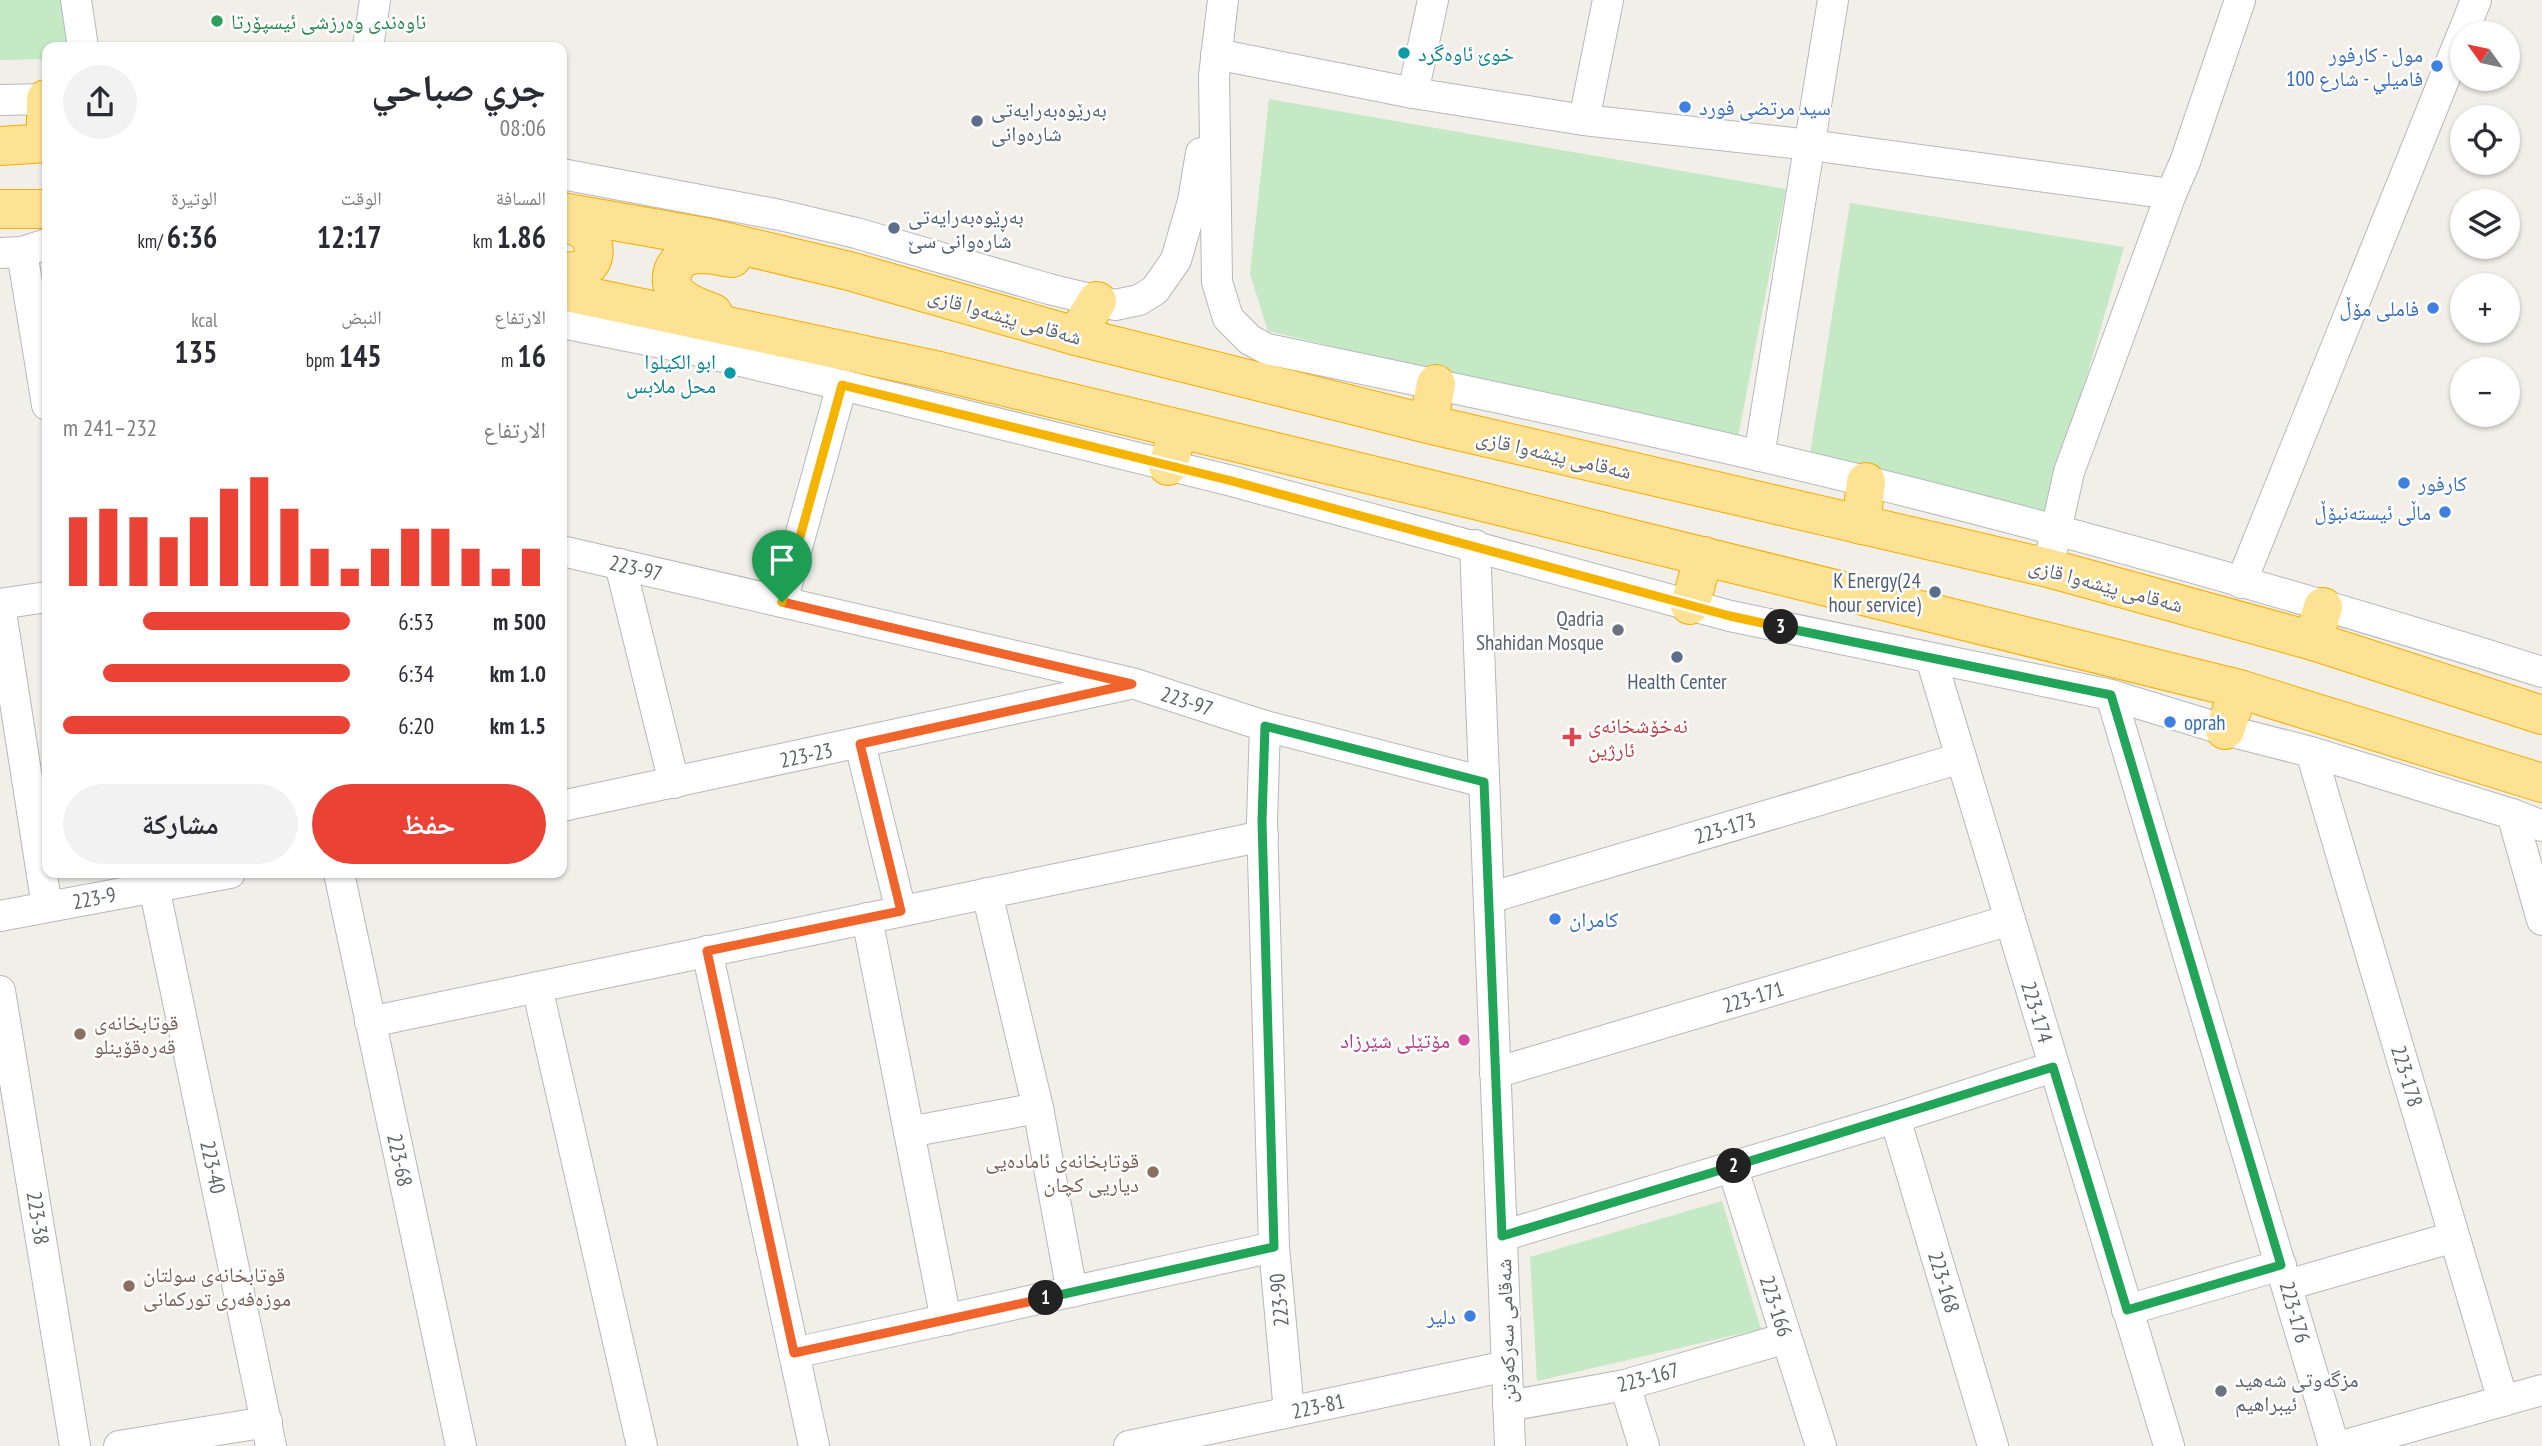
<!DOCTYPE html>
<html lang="ar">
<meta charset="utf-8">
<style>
:root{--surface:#fff;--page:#f2f2f3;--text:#2b2b33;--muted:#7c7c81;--accent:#ea4335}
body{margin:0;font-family:"PT Sans Narrow","Noto Naskh Arabic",sans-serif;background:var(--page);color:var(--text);direction:rtl;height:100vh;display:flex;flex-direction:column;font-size:26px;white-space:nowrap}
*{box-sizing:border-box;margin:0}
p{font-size:23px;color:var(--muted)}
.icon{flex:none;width:38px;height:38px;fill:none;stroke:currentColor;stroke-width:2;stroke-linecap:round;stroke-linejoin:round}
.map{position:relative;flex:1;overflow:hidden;direction:ltr}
.details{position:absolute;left:42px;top:42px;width:525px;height:836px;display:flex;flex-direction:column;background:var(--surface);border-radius:14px;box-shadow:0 2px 5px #0004;direction:rtl}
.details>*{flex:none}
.needle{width:46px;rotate:303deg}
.controls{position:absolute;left:2450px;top:21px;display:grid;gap:14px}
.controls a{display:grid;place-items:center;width:70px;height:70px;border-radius:50%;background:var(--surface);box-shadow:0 2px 5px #0004;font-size:35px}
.pin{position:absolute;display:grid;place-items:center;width:60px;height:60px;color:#fff;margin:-72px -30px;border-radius:50% 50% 50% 0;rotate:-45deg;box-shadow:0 0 7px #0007}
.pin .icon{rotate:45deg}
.km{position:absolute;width:35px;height:35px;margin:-18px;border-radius:50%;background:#222;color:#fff;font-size:19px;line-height:35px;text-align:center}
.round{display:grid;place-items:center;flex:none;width:74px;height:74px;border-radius:37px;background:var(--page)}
.head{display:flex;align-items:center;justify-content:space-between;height:119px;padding:0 21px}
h1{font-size:38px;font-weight:700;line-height:52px}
.metrics{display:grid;grid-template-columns:repeat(3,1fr);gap:10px;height:119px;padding:7px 21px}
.metrics div{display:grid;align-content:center}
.metrics b{font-size:30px;font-weight:700}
.metrics small{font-size:19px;font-weight:400}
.metrics p{font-size:19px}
.chart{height:196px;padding:14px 21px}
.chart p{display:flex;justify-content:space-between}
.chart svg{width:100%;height:126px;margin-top:7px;stroke:var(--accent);stroke-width:6}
.button{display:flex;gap:14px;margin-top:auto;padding:14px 21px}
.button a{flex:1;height:80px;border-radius:42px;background:var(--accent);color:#fff;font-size:28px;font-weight:700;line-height:80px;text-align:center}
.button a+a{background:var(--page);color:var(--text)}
ul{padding:0 21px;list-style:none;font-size:23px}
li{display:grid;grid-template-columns:112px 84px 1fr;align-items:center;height:52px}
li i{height:18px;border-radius:9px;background:var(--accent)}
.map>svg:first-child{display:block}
</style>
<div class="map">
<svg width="2542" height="1446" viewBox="0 0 2542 1446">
<rect width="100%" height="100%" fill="#f1efe8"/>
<g fill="#c5e8c5">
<polygon points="0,0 64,0 74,47 47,47 47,59 0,60"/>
<polygon points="1269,99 1786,189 1737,442 1268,331 1250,274"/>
<polygon points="1850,203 2124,247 2047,515 1809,460"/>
<polygon points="1722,1201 1761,1329 1537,1381 1530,1257"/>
</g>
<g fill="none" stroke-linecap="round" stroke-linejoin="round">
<g stroke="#b5b8bc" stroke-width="32">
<g id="minor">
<polyline points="76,0 83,47"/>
<path d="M1223,0L1214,76L1217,282L1228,318L1250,340L1267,349C1500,398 1733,446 1964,506C2158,556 2351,612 2542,672"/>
<polyline points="2463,33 2476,0"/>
<polyline points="368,47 375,0"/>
<polyline points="1216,54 1413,93 1584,120 1810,145 2171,194"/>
<polyline points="1413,93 1433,0"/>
<polyline points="0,100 47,99"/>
<polyline points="1584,120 1608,0"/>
<polyline points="562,174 780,215 856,233 1049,289 1115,305 1139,300 1155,290 1176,260 1193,201 1201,153"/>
<polyline points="22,252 47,405"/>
<polyline points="0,253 22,252 47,244"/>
<polyline points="562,323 677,346 842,385 1232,481 1730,616 2111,695 2225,730 2311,752 2512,814 2542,826"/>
<polyline points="1759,456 1833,0"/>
<polyline points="1475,545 1510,1446"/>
<polyline points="2052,549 2069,472 2171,194 2185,162 2240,0"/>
<polyline points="562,551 1132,683 1265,726 1484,782"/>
<polyline points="620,564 674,783"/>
<polyline points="2241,583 2462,35"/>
<polyline points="782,602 842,385"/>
<polyline points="0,604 47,597"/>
<polyline points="0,605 47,907"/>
<polyline points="1931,658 2169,1446"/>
<polyline points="2111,695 2334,1446"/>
<polyline points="1265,726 1262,821 1274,1247 1289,1412"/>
<polyline points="860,744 901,911"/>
<polyline points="2311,752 2503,1401"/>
<polyline points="562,806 1125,685"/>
<polyline points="2512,814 2542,920"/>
<polyline points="339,873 461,1446"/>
<polyline points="154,887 271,1446"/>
<polyline points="987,893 1038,1108 1072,1292"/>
<polyline points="1489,898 1961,758"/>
<polyline points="0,916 230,873"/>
<polyline points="867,918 946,1320"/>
<polyline points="707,951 814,1446"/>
<polyline points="537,987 642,1446"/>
<polyline points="0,991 75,1446"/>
<polyline points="370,1022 1263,836"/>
<polyline points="1495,1073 2010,920"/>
<polyline points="1895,1118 1993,1446"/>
<polyline points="909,1132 1038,1108"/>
<polyline points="1732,1166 1821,1446"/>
<polyline points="1502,1236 1895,1118 2053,1067"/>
<polyline points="2287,1285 2454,1237"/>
<polyline points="2127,1310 2281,1265"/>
<polyline points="794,1353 1274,1247"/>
<polyline points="1625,1385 1644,1446"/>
<polyline points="1508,1406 1625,1385 1786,1338"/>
<polyline points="119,1446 267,1422"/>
<polyline points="1129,1446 1507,1366"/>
<polyline points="2342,1446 2542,1390"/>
</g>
</g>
<g stroke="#f9ab00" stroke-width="40">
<g id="highway">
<polyline points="46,99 46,143"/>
<polyline points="0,146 47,143"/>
<polyline points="0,209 47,209"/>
<polyline points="562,212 710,238 849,271 1076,336 1428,424 2048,568 2313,641 2542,715"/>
<path d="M562,221C569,224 577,226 583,230C595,238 599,261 584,268C578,272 569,271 562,272"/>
<polyline points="562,291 931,369 1475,500 2239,689 2542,783"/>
<path d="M713,313C694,306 665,297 673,271C676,264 681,258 688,256C701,251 718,256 732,258"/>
<polyline points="1076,336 1097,301"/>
<polyline points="1428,424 1436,384"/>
<polyline points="1168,466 1178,430"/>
<polyline points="1861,525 1866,482"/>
<polyline points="1690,605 1704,556"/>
<polyline points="2313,641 2323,607"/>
<polyline points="2225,730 2239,689"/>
</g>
</g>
<use href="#minor" stroke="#fff" stroke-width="30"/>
<use href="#highway" stroke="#fde293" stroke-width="38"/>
</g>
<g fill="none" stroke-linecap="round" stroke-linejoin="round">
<g stroke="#fff" stroke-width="14">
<polyline id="split-1" points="782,602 1132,684 860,744 901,911 707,951 794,1353 1046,1298"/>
</g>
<g stroke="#fff" stroke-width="14">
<polyline id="split-2" points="1046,1298 1274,1247 1262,821 1265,726 1484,782 1502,1236 1734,1166"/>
</g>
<g stroke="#fff" stroke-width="14">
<polyline id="split-3" points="1734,1166 2053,1067 2127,1310 2281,1265 2111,695 1781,627"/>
</g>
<g stroke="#fff" stroke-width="14">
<polyline id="split-4" points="782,602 842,385 1232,481 1730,616 1781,627"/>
</g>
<use href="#split-1" stroke="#f0652b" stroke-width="9"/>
<use href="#split-2" stroke="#22a559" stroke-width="9"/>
<use href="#split-3" stroke="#22a559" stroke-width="9"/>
<use href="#split-4" stroke="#f5b400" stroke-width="9"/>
</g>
<circle fill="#2e9e5b" stroke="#fff" stroke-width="2.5" cx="217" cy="21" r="7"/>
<g fill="#0f9aa8" stroke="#fff" stroke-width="2.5">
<circle cx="1404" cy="53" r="7"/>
<circle cx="730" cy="373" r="7"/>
</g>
<g fill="#3f7fe0" stroke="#fff" stroke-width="2.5">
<circle cx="2437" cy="66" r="7"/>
<circle cx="1685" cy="107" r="7"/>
<circle cx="2433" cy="308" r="7"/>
<circle cx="2404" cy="483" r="7"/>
<circle cx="2445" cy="512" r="7"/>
<circle cx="2170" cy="722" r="7"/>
<circle cx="1555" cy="919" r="7"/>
<circle cx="1470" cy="1316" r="7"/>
</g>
<g fill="#5c6f8a" stroke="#fff" stroke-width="2.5">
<circle cx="977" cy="121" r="7"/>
<circle cx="894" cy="228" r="7"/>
<circle cx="1935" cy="592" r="7"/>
<circle cx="1677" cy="657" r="7"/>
</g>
<g fill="#6b7280" stroke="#fff" stroke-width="2.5">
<circle cx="1618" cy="630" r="7"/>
<circle cx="2221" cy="1391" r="7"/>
</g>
<path fill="#e0444e" stroke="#fff" stroke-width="2.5" d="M1568.5 726.5h7v7h7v7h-7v7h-7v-7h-7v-7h7z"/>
<g fill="#8d6e63" stroke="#fff" stroke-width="2.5">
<circle cx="80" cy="1034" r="7"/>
<circle cx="1153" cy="1172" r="7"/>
<circle cx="129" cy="1286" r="7"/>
</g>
<circle fill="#d1479c" stroke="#fff" stroke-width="2.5" cx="1464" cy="1040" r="7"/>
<g text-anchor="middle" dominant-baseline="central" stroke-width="5" stroke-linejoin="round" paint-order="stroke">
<g font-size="21" fill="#27864d" stroke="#fff" text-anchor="start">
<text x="231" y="21">ناوەندی وەرزشی ئیسپۆرتا</text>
</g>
<g font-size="21" fill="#0d838f" stroke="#fff" text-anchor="start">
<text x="1418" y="53">خوێ ئاوەگرد</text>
<text x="716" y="361" text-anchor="end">ابو الكيلوا<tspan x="716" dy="24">محل ملابس</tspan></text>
</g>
<g font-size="21" fill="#366cbe" stroke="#fff" text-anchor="end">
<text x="2423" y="54">مول - كارفور<tspan x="2423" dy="24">فاميلي - شارع 100</tspan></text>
<text x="1699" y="107" text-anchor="start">سيد مرتضى فورد</text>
<text x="2419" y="308">فاملی مۆڵ</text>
<text x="2418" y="483" text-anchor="start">کارفور</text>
<text x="2431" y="512">ماڵی ئیستەنبۆڵ</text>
<text x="2184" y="722" text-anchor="start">oprah</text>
<text x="1569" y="919" text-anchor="start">كامران</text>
<text x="1456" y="1316">دلير</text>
</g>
<g font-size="21" fill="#4e5e75" stroke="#fff" text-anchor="start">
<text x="991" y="109">بەرێوەبەرایەتی<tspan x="991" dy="24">شارەوانی</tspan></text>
<text x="908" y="216">بەڕێوەبەرایەتی<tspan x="908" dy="24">شارەوانی سێ</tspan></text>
<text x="1921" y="580" text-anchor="end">K Energy(24<tspan x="1921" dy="24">hour service)</tspan></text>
<text x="1677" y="681" text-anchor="middle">Health Center</text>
</g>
<g font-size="21" fill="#5f6368" stroke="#fff">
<text transform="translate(1005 316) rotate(16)">شەقامی پێشەوا قازی</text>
<text transform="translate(1554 454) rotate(13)">شەقامی پێشەوا قازی</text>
<text transform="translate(636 568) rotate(13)">223-97</text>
<text transform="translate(2106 585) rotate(15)">شەقامی پێشەوا قازی</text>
<text transform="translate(1187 701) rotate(18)">223-97</text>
<text transform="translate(806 755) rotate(-12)">223-23</text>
<text transform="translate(1725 828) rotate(-17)">223-173</text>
<text transform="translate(94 898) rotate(-11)">223-9</text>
<text transform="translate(1753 997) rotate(-17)">223-171</text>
<text transform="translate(2037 1012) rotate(73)">223-174</text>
<text transform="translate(2407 1076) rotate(73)">223-178</text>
<text transform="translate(400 1160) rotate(78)">223-68</text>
<text transform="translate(213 1167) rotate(78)">223-40</text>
<text transform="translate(38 1218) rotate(81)">223-38</text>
<text transform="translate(1944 1282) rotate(73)">223-168</text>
<text transform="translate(1279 1300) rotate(-95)">223-90</text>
<text transform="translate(1776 1306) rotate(72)">223-166</text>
<text transform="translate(2295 1312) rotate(74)">223-176</text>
<text transform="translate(1506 1331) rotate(-92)">شەقامی سەرکەوتن</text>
<text transform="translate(1648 1377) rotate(-15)">223-167</text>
<text transform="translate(1318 1406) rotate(-12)">223-81</text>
</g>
<g font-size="21" fill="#5b616d" stroke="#fff" text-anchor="end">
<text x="1604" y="618">Qadria<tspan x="1604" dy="24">Shahidan Mosque</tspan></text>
<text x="2235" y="1379" text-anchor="start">مزگەوتی شەهید<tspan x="2235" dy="24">ئیبراهیم</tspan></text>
</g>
<g font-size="21" fill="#be3a42" stroke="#fff" text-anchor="start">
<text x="1588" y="725">نەخۆشخانەی<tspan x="1588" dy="24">ئارژین</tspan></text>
</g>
<g font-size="21" fill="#785e54" stroke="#fff" text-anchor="start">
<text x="94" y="1022">قوتابخانەی<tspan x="94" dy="24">قەرەقۆینلو</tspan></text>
<text x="1139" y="1160" text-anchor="end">قوتابخانەی ئامادەیی<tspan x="1139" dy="24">دیاریی کچان</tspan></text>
<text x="143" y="1274">قوتابخانەی سولتان<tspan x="143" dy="24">موزەفەری تورکمانی</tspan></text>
</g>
<g font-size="21" fill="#b23c85" stroke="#fff" text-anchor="end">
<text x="1450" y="1040">مۆتێلی شێرزاد</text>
</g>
</g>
</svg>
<div class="controls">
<a><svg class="needle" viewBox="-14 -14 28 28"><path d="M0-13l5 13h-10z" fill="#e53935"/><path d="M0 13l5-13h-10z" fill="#7c7c81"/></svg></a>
<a><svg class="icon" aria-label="locate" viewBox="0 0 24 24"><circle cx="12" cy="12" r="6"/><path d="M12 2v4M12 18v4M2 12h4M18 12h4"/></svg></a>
<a><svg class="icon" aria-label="layers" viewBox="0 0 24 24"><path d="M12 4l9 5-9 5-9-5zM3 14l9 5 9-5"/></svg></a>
<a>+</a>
<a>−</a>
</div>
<div class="pin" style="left:782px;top:602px;background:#1e9e55"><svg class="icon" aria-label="arrive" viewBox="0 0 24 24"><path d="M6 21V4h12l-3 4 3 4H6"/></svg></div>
<b class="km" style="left:1046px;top:1298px">1</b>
<b class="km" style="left:1734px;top:1166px">2</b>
<b class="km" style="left:1781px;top:627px">3</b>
<section class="details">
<div class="head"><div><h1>جري صباحي</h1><p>08:06</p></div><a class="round"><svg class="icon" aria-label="share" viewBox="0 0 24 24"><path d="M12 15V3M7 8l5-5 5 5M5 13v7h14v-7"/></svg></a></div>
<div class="metrics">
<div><p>المسافة</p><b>1.86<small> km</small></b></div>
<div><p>الوقت</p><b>12:17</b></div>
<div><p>الوتيرة</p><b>6:36<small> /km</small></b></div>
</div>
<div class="metrics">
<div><p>الارتفاع</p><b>16<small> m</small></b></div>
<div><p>النبض</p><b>145<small> bpm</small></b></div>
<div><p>kcal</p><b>135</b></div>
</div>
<div class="chart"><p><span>الارتفاع</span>232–241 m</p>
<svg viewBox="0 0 160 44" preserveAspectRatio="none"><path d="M5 44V20M15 44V17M25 44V20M35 44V27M45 44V20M55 44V10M65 44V6M75 44V17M85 44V31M95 44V38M105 44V31M115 44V24M125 44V24M135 44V31M145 44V38M155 44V31"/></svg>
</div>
<ul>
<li><b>500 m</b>6:53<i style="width:72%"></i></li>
<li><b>1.0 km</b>6:34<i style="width:86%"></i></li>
<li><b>1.5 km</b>6:20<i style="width:100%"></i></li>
</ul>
<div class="button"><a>حفظ</a><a>مشاركة</a></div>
</section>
</div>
